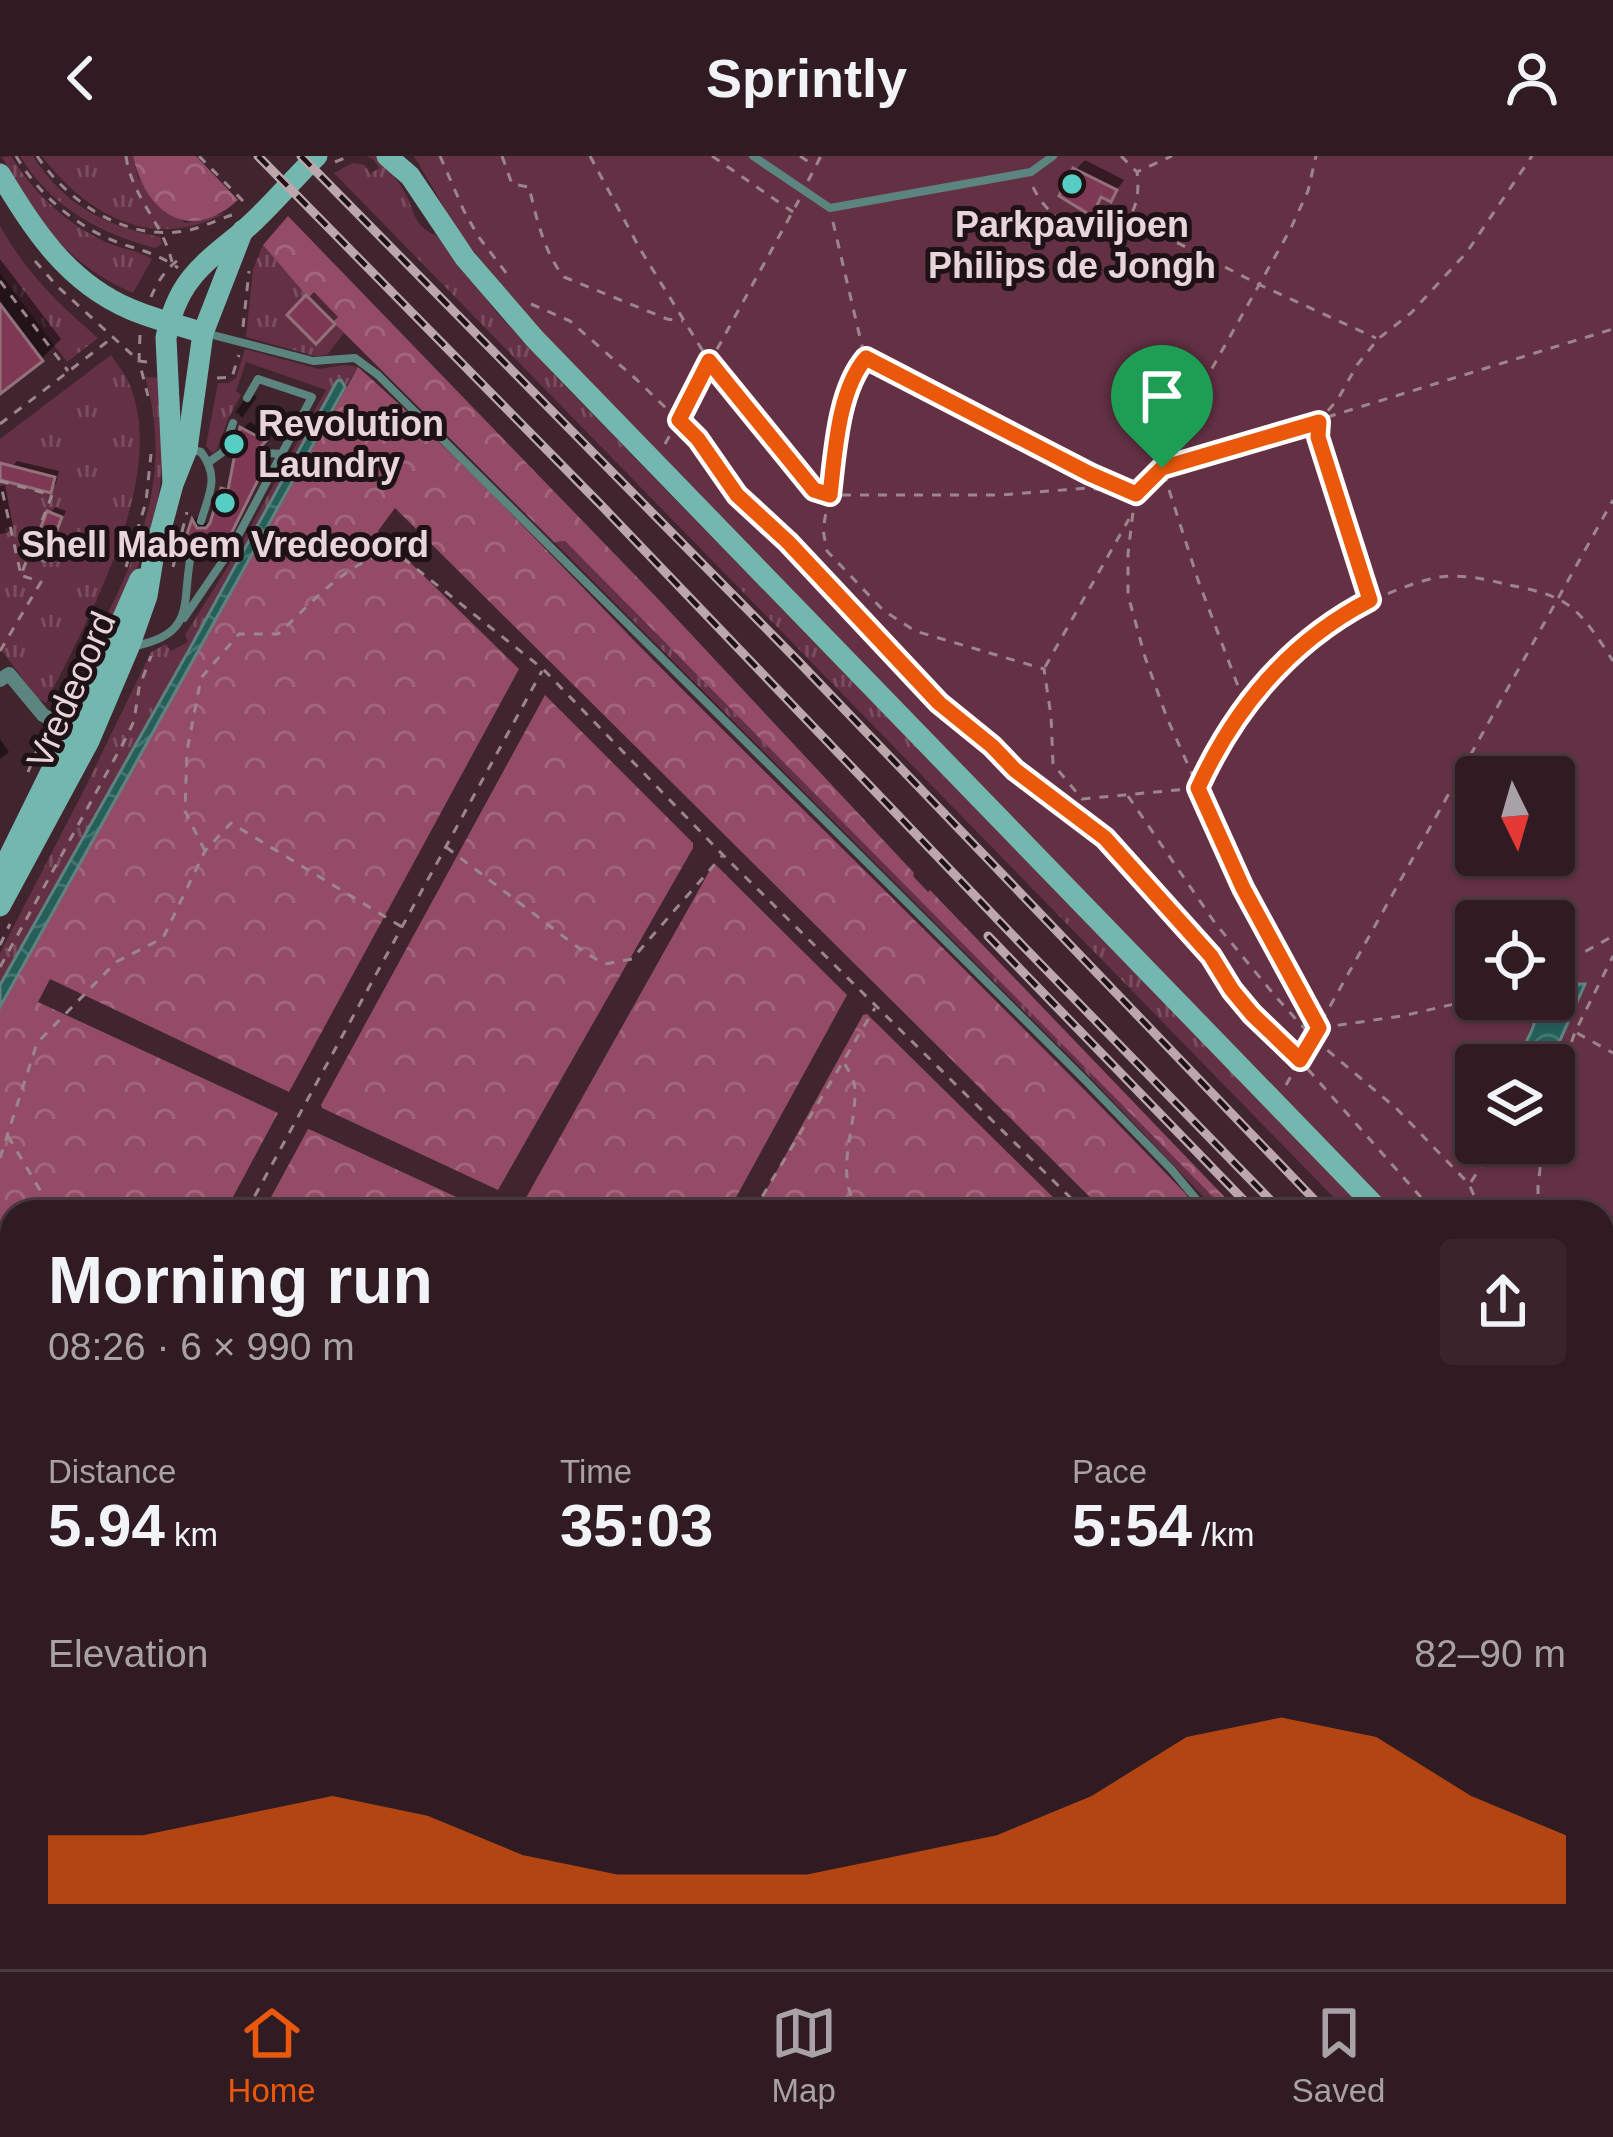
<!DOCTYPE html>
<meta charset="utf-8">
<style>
:root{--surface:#301b22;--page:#38242a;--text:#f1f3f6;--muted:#a8a1a5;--line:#4b3940;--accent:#ea580c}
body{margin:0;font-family:Helvetica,sans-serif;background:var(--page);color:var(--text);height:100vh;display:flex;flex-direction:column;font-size:45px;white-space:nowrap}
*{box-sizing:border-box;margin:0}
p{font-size:39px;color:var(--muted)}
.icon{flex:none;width:66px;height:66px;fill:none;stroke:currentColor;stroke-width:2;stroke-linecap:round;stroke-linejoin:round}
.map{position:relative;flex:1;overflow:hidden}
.drawer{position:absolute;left:0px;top:1044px;width:1614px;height:771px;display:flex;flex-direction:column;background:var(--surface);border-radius:36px 36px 0 0;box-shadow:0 3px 9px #0004,0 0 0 3px var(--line)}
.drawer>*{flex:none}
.needle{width:78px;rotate:175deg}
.buttons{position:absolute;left:1455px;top:600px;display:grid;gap:24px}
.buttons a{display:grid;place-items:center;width:120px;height:120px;border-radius:12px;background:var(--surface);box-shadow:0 3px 9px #0004,0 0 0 3px var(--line);font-size:60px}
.pin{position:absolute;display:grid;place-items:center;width:102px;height:102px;color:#fff;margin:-123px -51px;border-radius:50% 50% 50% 0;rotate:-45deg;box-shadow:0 0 12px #0007}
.pin .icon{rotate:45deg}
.round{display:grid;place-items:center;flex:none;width:126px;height:126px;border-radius:12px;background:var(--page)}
.overview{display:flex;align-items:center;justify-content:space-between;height:204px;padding:0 48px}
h1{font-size:66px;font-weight:700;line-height:90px}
.metrics{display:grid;grid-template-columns:repeat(3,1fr);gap:18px;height:204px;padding:12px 48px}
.metrics div{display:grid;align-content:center}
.metrics b{font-size:60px;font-weight:700}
.metrics small{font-size:33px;font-weight:400}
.metrics p{font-size:33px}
.chart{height:336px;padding:24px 48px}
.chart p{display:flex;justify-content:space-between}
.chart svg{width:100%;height:216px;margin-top:12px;fill:var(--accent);opacity:.7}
header{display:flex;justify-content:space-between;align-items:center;height:156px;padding:0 48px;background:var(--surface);font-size:54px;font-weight:700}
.menu{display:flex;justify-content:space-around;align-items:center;height:168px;border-top:3px solid var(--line);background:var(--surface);font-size:33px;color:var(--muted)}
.menu a{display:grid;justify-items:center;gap:6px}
.menu .on{color:var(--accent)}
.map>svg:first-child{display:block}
</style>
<header><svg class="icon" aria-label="back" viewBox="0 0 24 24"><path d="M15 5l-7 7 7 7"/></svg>Sprintly<svg class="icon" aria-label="person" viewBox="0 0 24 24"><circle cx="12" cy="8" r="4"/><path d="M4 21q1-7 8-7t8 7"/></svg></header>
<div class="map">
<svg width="1613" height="1813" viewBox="0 0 1613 1813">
<defs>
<pattern id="grass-tufts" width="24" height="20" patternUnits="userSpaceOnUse" patternTransform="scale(3)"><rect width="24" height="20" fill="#643144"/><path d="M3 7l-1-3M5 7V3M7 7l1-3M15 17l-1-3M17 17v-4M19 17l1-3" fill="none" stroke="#7a4e5e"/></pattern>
<pattern id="forest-crowns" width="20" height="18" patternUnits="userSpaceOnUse" patternTransform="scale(3)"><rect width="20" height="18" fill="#944c66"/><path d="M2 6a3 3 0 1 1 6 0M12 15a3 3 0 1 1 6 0" fill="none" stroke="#a3657b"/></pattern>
<pattern id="garden-furrows" width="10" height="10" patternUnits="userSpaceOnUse" patternTransform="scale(3)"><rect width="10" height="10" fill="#643144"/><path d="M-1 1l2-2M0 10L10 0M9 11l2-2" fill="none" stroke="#7a4e5e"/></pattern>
<pattern id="water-waves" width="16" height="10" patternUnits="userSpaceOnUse" patternTransform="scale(3)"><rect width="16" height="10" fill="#255f5a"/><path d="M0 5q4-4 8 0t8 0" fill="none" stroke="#457571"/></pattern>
</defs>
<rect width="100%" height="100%" fill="#40242e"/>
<g fill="url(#grass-tufts)">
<path d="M11,0C34,38 68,69 108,87C123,93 139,95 152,103L133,137C64,107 38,64 2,1Z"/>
<path d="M20,0H33C65,50 104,69 160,81L162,88L155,92C100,78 50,50 20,0Z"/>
<path d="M42,0H133L138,22L185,67L225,57C152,96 87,59 42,0Z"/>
<path d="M366,0H379C387,11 396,22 403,33C416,55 411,69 437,80L497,157L565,230L1368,1056H1348L334,17L353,7L365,9L370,18L379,12L374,4Z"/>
<path d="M0,70C27,117 57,147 98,182L67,206L0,117Z"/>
<polygon points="263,89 306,139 316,187 335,168 344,177 327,199 315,200 246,181 253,113"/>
<polygon points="245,193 319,213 345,209 358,211 345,231 345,228 332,235 0,829 0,797 87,628 151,496 166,488 171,495 188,486 185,479 235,399 326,234 246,206 236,235 241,239 228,263 217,294 212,297 206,290 218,227 228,227 236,222"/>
<path d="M111,199C116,207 123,215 127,223C172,316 87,464 46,547L37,542L0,492V283Z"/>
<path d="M145,221L159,222C161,262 165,303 158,343C145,414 102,483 72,549L64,546C114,439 182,346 145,221Z"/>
<polygon points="565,385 1228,1056 1218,1056 1088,919 554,386"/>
<polygon points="464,1803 620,1803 634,1813 459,1813"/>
</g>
<g fill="url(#forest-crowns)">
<path d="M133,0H196L238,44C189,89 145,56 133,0Z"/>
<polygon points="288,60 661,446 914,717 913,720 928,736 930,734 1239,1056 1228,1056 565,385 554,386 306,139 263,89"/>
<path d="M358,211C474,313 577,428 686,537C853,704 1022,868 1186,1038L1196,1056H1105L395,352L378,375L519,513L289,936L50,823L38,846L278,957L225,1056H12V1252L0,1236V851Z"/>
<polygon points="545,539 693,687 693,692 498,1034 322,952 321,949"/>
<polygon points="716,709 847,839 728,1056 518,1056 710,714"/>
<polygon points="867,858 1068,1056 754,1056 863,859"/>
<polygon points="308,973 311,974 489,1056 263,1056"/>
<polygon points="12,1513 12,1699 0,1721 0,1535"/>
<polygon points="1602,1626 1613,1630 1613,1813 1549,1813 1539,1803 1602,1803"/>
<polygon points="809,1803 951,1803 962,1813 803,1813"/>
<polygon points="1245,1803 1451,1803 1445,1813 1254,1813"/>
</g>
<path fill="#643144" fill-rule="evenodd" d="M414,0H1613V1121L1602,1141V1056H1395L542,178L459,77ZM1476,621H1554V699H1476ZM1476,765H1554V843H1476ZM1476,909H1554V987H1476Z"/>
<polygon fill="url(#garden-furrows)" points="970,1803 1184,1803 1185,1813 982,1813"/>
<g fill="url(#water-waves)" stroke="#608280" stroke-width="3">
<polygon points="341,224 345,231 0,851 0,829 189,494 337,225"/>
<path d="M1555,828H1585L1549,909H1538C1514,887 1530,889 1535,864C1537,857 1537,850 1538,843H1554Z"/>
</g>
<g fill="#0007">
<polygon points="1085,4 1124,24 1110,43 1104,40 1091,56 1075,14"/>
<polygon points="0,103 61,183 41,203 0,234"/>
<polygon points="314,136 338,161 316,183 292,159"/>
<polygon points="250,236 257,241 242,262 238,257 235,257"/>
<polygon points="250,266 270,278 262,286 264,295 270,298 269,305 225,386 197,378 189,382 194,364 200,359 204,367 214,366 223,333 233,327 243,272"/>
<polygon points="17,305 59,315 56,328 50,334 12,311"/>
<polygon points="5,329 13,371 7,377 0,378 0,330"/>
<polygon points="55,351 66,355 50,396 44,402 50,357"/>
<polygon points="0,583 9,596 0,603"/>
</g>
<g fill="#7f3853" stroke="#92717b" stroke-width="3">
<polygon points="1073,12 1117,34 1111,46 1101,41 1092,60 1059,40"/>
<polygon points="306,139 335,168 316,188 287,159"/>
<polygon points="0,148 43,205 0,238"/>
<polygon points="240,271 266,285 257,295 258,302 264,305 263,314 224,392 218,397 201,392 196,382 184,387 192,363 197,372 206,372 210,367 221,332 228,334"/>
<polygon points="0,307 55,321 51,337 0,324"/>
<polygon points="47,355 62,361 45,405 30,400"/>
</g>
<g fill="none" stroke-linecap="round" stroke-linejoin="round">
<g stroke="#9c858d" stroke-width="3" stroke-dasharray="9 9" stroke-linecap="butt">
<path d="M16,0C40,41 80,74 125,89C145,95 161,100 178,112"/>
<path d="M37,0C70,48 126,85 185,75C202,72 216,64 232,59"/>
<path d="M126,0C131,40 163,67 172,106"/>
<polyline points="199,0 244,46"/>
<polyline points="440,0 464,55 478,80 510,122"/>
<path d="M502,0L512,28L529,31C536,60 544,97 564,121L667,163L683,165"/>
<polyline points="590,0 640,93 709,205 815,334 829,339 1001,339 1087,332 1136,338 1162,312 1613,173"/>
<polyline points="712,0 793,56"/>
<polyline points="800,0 813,9"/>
<polyline points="1121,0 1137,16 1172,0"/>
<polyline points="335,6 350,0"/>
<polyline points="808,25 821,0"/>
<path d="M1033,31C1060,90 1148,97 1137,16"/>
<polyline points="1129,62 1260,129 1376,182"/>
<polyline points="833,66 865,203 1090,318 1128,334"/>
<polyline points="35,105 57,130 139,205 147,206"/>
<polyline points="0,125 68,215"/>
<path d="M151,141C157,126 167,111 181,102"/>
<polyline points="531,148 570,165 637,224 698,283 737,339 788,386 939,547 992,589 1015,614 1105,682 1211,800 1232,834 1252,858 1289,892 1434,1056"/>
<polyline points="243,171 249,115"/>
<polyline points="140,179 139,205 148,240"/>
<path d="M865,203L856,213L841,264L823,374L827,395L883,454L915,475L1044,513L1051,560L1053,608L1082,643L1198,632C1236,547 1299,472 1387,438C1404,431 1422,424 1440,421C1461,418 1485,423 1505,428C1522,432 1542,435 1558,443C1582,454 1599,484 1613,505"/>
<polyline points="217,222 232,221 239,199"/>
<polyline points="0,268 112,182"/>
<polyline points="665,288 799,44"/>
<polygon points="0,325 52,339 21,419"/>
<polyline points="1135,339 1128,398 1128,439 1145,501 1167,562 1243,732 1319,872 1402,860 1476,843"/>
<polyline points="126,411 146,346 151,298"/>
<polyline points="173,411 187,356"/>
<polyline points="1369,441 1317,281 1319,265 1338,243 1357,209 1378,183 1411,157 1467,96 1532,0"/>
<polyline points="0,495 41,426 23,420"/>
<polyline points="1045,511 1129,363"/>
<polyline points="1244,546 1198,424 1162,312 1166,294 1290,74 1308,35 1316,0"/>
<polyline points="57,550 78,511"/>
<polyline points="28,616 45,575"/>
<polyline points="1128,640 1215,767 1276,841 1313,882 1397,953 1469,1028 1481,1056"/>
<polyline points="446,691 584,796 605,808 632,803 722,700"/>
<path d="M205,695L185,655L187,595L201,522L239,478H278C312,447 348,404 394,395L543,513L723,699L1085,1056"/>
<polyline points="0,789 10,768"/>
<polyline points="0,811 126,582 134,565 139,532 151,500"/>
<polyline points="1554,813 1613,780"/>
<polyline points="1577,877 1613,897"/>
<path d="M845,908C849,916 855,925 855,934C856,976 833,1016 859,1056"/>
<polyline points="1286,929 1613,344"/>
<polyline points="1554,937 1575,876 1613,800"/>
<polyline points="8,980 53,1056"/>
<polyline points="0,1002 37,887 116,806 163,782 205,695 231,667 402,771"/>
<polyline points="1471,1026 1496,987"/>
<polyline points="246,1056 542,515"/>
<polyline points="753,1056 875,852"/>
<polyline points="1538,1056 1538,1030 1543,987"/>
<polyline points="1602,1128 1613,1108"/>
<polyline points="1602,1630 1613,1632"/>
<polyline points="1236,1803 1241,1808 1258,1813"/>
<polyline points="1521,1803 1531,1813"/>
<polyline points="1460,1813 1466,1803"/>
</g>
<g stroke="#5c8580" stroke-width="8">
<polyline points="753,0 830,52 1031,16 1053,0"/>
<polyline points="205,177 313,205 355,202 378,219 1084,923 1171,1013 1207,1056"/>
<path d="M189,293L201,296C220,321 209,338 201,365"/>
<polyline points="265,297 283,298"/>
<polyline points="209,306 223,296 233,267"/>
<polyline points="232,391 312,241 258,223 247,242"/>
<polyline points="184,462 227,399"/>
<path d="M135,490C201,477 179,442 193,390"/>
<polyline points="0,1326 12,1338"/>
<polyline points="0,1495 12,1472"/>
<polyline points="632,1803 646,1813"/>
<polyline points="293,1813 298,1803"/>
<polyline points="794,1813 799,1803"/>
</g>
<g stroke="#5c8580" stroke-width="14">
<polyline points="0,524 9,518 43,559 77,578"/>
<polyline points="1602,1195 1613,1176"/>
</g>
<g stroke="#74b7af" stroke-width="21">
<polyline points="387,0 410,20 465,102 535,183 1381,1056"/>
<path d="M0,18C34,74 67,126 130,153C153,163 179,169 203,177"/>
<path d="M173,328L166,182C176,127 201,109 242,76C269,53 292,24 317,0"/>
<polyline points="0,719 94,528 140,423"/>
<polyline points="0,750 89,585 129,491 147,440 153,403 173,328 187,293 203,177 243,74"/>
<polyline points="1602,1283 1613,1294"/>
</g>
<g stroke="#bca7ad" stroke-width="9">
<g id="rail">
<polyline points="258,0 600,348 1025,792 1282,1056"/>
<polyline points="301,0 798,505 1326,1056"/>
<polyline points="988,780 1255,1056"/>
<polyline points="1602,1338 1613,1349"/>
<polyline points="1602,1365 1613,1377"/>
<polyline points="1602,1409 1613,1420"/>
</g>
</g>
<use href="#rail" stroke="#1e1216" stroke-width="4.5" stroke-dasharray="14" stroke-linecap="butt"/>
</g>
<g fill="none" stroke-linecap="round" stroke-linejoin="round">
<g stroke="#fff" stroke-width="24">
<path id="route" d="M866,202L1090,318L1136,338L1162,312L1319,266L1318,281L1370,444C1291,485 1235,551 1198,632L1243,732L1319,872L1300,904L1252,858L1232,834L1211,800L1105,682L1015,614L992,590L939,547L788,386L737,339L698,283L679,264L709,205L814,334L830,339C835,298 838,234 866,202Z"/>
</g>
<use href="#route" stroke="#ea580c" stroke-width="15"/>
</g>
<g fill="#56cec3" stroke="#1e1216" stroke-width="4.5">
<circle cx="1072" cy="28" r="12"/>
<circle cx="234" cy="288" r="12"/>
<circle cx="225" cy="347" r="12"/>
</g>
<g text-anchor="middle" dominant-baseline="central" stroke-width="10" stroke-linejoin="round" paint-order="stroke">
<g font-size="36" font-weight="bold" fill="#e8d5da" stroke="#1e1216">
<text x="1072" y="68">Parkpaviljoen<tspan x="1072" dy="41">Philips de Jongh</tspan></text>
<text x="258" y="267" text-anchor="start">Revolution<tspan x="258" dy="41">Laundry</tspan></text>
<text x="225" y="388">Shell Mabem Vredeoord</text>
</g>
<g font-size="36" fill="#e8d5da" stroke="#1e1216">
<text transform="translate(71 534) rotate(-66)">Vredeoord</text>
</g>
</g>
</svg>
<div class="buttons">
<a><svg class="needle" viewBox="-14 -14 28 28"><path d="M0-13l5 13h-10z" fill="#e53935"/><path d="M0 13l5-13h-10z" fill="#a8a1a5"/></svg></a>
<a><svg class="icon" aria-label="locate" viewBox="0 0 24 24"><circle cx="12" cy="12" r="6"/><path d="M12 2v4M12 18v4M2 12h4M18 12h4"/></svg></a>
<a><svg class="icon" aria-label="layers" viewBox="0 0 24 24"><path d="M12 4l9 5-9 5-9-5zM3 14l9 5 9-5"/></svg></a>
</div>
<div class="pin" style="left:1162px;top:312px;background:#1e9e55"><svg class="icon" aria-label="arrive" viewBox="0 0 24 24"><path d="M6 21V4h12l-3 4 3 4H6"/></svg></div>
<section class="drawer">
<div class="overview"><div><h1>Morning run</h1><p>08:26 · 6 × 990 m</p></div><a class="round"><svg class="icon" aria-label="share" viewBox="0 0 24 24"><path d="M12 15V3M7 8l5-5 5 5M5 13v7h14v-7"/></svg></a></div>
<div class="metrics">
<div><p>Distance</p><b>5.94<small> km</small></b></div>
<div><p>Time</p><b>35:03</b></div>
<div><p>Pace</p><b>5:54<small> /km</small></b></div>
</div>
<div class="chart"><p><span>Elevation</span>82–90 m</p>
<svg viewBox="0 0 160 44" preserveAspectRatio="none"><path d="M0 44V30L10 30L20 26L30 22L40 26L50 34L60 38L70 38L80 38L90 34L100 30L110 22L120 10L130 6L140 10L150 22L160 30V44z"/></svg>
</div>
</section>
</div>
<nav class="menu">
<a class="on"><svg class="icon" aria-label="home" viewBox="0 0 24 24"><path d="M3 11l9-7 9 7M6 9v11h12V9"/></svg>Home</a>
<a><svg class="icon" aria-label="map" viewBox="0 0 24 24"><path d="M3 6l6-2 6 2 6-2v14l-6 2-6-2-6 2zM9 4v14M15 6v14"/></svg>Map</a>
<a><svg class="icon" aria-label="saved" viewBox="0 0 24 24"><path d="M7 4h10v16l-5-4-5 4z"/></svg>Saved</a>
</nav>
